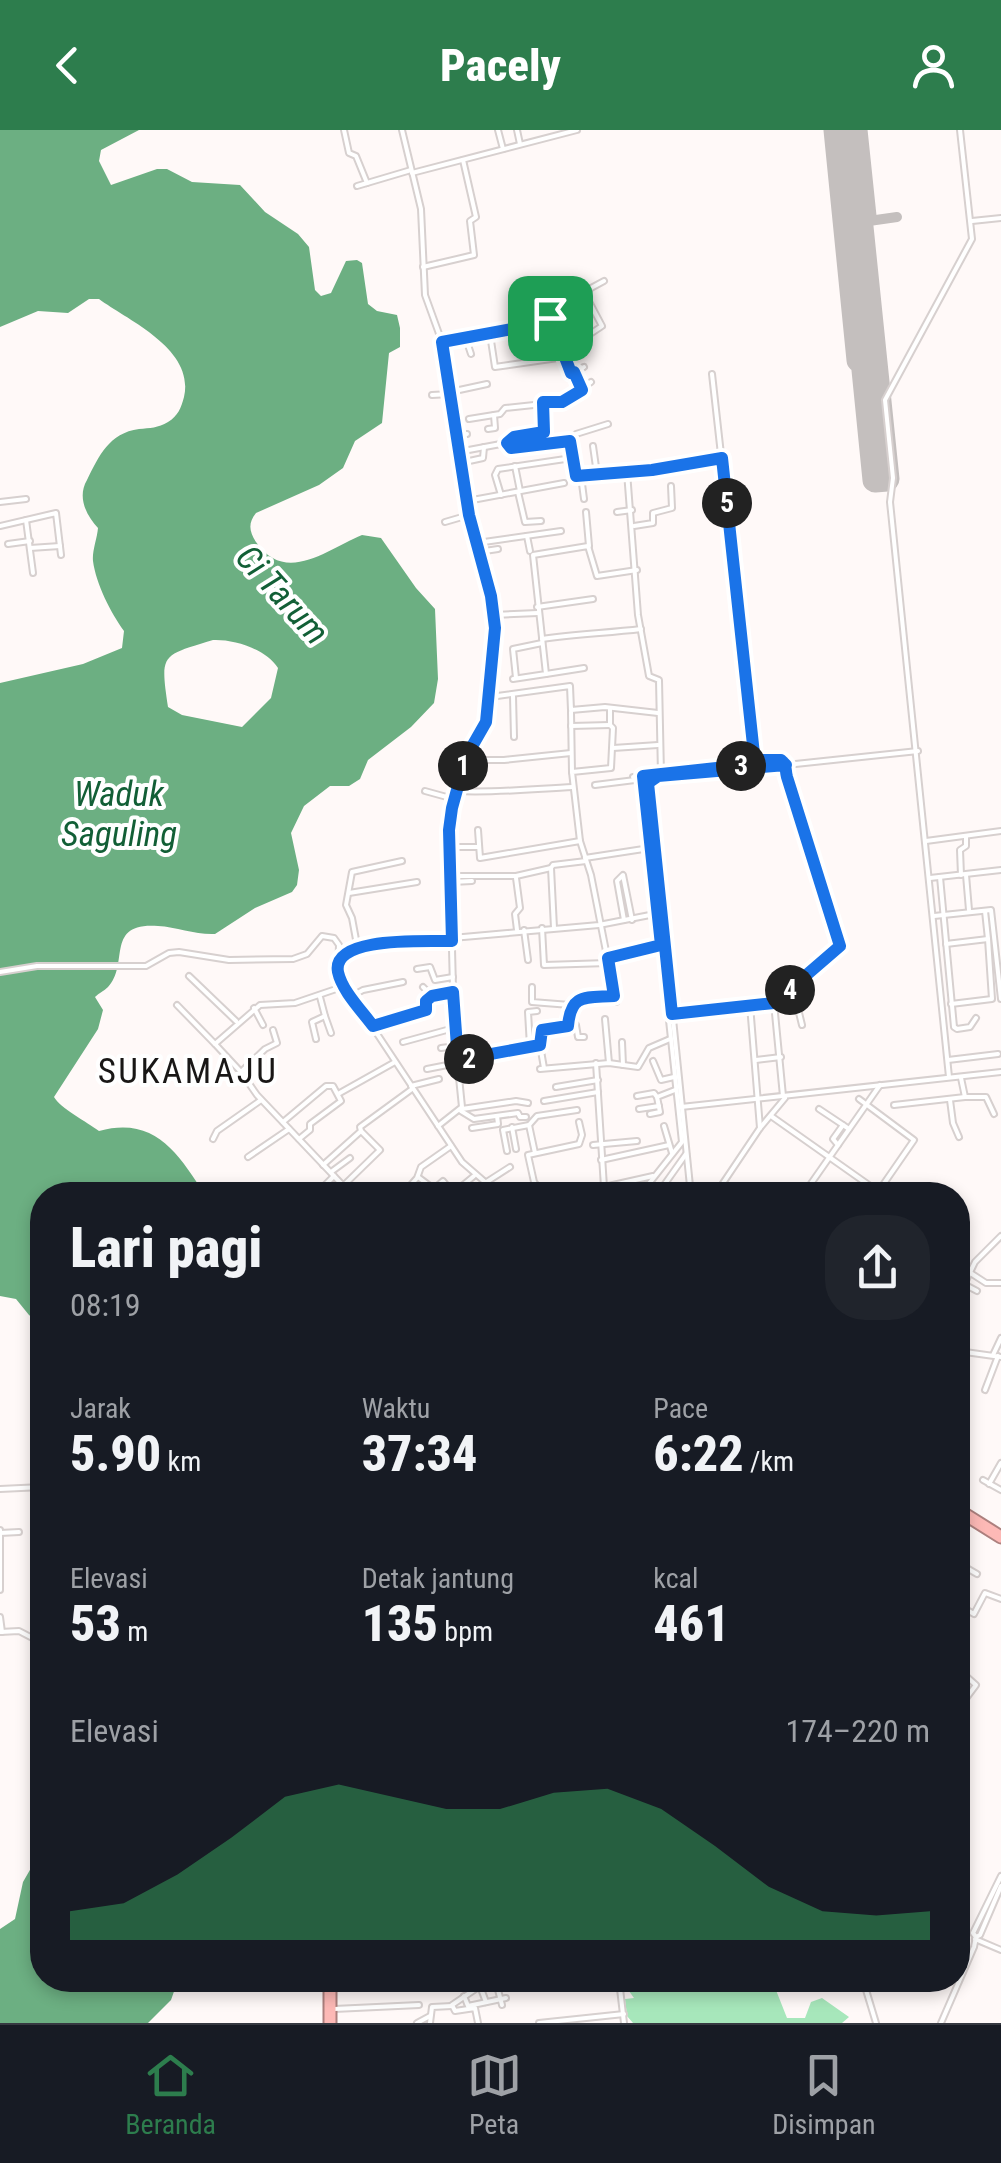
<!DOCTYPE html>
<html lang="id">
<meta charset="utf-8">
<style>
:root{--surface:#171b24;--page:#20242c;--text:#f1f3f6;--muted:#9ea1a6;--line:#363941;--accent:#2d7d4d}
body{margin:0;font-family:"Roboto Condensed",sans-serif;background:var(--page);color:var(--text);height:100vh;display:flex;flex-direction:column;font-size:38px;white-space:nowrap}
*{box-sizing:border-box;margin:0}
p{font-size:32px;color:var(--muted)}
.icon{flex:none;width:55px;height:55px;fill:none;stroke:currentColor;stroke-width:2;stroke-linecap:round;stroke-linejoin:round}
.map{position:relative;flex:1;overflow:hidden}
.side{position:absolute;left:30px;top:1052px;width:940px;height:810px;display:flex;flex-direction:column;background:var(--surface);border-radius:40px;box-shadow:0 5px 15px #0003}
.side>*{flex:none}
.pin{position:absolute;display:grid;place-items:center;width:85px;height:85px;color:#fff;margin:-42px;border-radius:20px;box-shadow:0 5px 15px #0006}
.km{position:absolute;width:50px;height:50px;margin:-25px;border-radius:50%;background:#222;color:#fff;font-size:28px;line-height:50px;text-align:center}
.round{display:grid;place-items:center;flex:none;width:105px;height:105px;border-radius:40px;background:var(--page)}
.headline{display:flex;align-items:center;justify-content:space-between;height:170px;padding:0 40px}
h1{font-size:55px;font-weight:800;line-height:75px}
.stats{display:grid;grid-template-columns:repeat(3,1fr);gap:15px;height:170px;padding:10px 40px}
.stats div{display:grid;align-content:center}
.stats b{font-size:50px;font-weight:800}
.stats small{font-size:28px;font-weight:400}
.stats p{font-size:28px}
.chart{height:280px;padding:20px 40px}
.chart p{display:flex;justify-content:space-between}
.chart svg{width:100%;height:180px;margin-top:10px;fill:var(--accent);opacity:.7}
header{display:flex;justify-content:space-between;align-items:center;height:130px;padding:0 40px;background:var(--accent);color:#fff;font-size:45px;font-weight:800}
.tabs{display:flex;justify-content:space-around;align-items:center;height:140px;border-top:2px solid var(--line);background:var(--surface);font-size:28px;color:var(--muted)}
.tabs a{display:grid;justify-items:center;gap:5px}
.tabs .on{color:var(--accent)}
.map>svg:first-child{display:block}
</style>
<header><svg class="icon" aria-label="back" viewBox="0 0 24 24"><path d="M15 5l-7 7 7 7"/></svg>Pacely<svg class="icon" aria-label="person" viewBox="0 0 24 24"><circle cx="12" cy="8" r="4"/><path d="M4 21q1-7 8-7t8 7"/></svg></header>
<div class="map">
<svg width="1001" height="1893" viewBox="0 0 1001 1893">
<rect width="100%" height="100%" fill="#fff9f8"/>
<polygon fill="#a7e7bb" points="621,1850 772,1850 787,1888 805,1888 811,1872 822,1868 849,1887 842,1893 633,1893 627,1886 625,1869 634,1868"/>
<g fill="#6caf82" fill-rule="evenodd">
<path d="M0,0H139L101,20L99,31L111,55L157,39H167L192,52L240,55L265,82L298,104L309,117L315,160L321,166L331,163L346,131L357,130L362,133L368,174L377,181L397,185L400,198V217L389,223L382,293L355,311L343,338L319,355L256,383C248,393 249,401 256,412C286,456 329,418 362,405L381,408L416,458L435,479L438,549L434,573L411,597L368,630L360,649L349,656H330L304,676L291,703L299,740L297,755L292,762L255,778L215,804C196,805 177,797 158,796C104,792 130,834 108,857C104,861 99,863 95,867L103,880L98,899L54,967C60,978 87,992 99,1001C155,986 178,1023 205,1065H42V1195L29,1185L16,1169L0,1166V553L83,534L122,518L124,501C111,483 96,454 93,431C92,421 97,409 98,398C86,385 77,367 87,350C99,326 109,303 139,299C150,298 158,298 168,292C178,286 181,278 184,267C195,219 129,191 99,169H89L68,183L38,181L0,197ZM213,510C234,509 266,519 278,538L271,568L242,597L182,585L168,577C160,523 161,526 213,510Z"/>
<polygon points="42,1719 42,1850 178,1850 171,1870 148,1893 0,1893 0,1799 15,1789 23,1752"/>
</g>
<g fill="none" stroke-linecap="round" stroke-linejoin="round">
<polyline stroke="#c4bfbe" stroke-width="10" points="855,93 897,87"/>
<polyline stroke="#c4bfbe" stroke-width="25" points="836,0 859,230 863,230 875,350 887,349 860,87 864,86 855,0"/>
<g stroke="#d7d0cf" stroke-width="8">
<g id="street">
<polyline points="344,0 349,23 356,26 367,53"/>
<polyline points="402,0 421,79 425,165 442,212 469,385 491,466 495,497 486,592 466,627 449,700 454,898 462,977 438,996"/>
<polyline points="498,0 503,19"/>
<polyline points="517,0 520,14"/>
<polyline points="412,43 577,0"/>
<polyline points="357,56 411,40"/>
<polyline points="972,91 1001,88"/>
<polyline points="423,137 474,125 470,91 476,87 463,30"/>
<polyline points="550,188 571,243 584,237"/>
<polyline points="490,204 495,237 565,227"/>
<polyline points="466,209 471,224"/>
<polyline points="442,212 518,198 548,189 554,178 604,151"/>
<polyline points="572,216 602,196 584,162"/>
<polyline points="574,242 582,259"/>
<polyline points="712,244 755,628 781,630 786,635 918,621"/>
<polyline points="450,262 487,254"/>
<polyline points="432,265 450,264"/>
<polyline points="469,289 500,284 505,278 562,272 591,252"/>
<polyline points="488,299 495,298 494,285"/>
<polyline points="456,305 467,304"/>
<polyline points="569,311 576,304 608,294"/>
<polyline points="507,313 514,307 544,303 543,272"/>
<polyline points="593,316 597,344"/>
<polyline points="458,322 506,313 515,320 568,310 576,346 652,340 722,328"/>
<polyline points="460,333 483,328 484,317"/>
<polyline points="515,336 520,361"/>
<polyline points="627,342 638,485 649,546 659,550 661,644"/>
<polyline points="581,346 584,369"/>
<polyline points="518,362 525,392 541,391"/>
<polyline points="501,365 495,345 498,339 572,328"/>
<polyline points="467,371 564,353"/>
<polyline points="0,372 26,369"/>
<polyline points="586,382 589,416"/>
<polyline points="617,382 632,380"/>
<polyline points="26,390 33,443"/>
<polyline points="445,392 469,385"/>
<polyline points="0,396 56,383 61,425"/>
<polyline points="634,396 653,393 653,383 672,378 671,356"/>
<polyline points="527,406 530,421"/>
<polyline points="477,413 561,401"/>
<polyline points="8,414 30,411"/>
<polyline points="30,418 60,416"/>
<polyline points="478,422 498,419"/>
<polyline points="537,477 593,469"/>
<polyline points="494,485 538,483"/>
<path d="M542,509C576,504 607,503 641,499"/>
<polyline points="546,544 584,538"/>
<polyline points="516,548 513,519 542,513"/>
<polyline points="513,549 546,544 533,425 588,416 597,446 637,440"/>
<polyline points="513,566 514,607"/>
<polyline points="490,567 570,556 571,580 605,577 658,583"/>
<polyline points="610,579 610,595 613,598 611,638 572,642 580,711 591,745 616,872"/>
<polyline points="571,582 572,642"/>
<polyline points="571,596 610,595"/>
<polyline points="613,618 658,615"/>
<polyline points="465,630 504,630 571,623"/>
<polyline points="682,642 753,634 758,630"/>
<polyline points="633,647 658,644"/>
<polyline points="595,655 643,649"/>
<polyline points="425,661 454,669"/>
<path d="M456,661C495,663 533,659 573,657"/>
<polyline points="478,700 480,728 580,711"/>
<polyline points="926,711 1001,701"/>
<polyline points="450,717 478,717"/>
<polyline points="585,728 650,718"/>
<polyline points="551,738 554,798"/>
<polyline points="961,745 960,720 966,716 966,707"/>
<polyline points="966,745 969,780"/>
<polyline points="451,746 516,746 551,738 553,735 586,731"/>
<polyline points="940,747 954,897 957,899 970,897 976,888"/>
<polyline points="516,748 520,778 515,784 517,800"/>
<polyline points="930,748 1001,740"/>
<polyline points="452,752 472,751"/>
<polyline points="349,763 417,752"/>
<polyline points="934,786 991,780 1001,869"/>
<polyline points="624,790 617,751 623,745 632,790"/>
<polyline points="542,798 544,835 608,833"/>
<polyline points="524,800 528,830"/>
<polyline points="452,808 599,795 655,784"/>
<polyline points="946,814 988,809 985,781"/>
<polyline points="357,815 352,788 346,775 352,742 402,731"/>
<polyline points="608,828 661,815"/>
<polyline points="340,829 357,815 451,811"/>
<polyline points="417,839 430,837 435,850 453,847"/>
<polyline points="0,842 37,836 146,836 169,823 179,822 229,830 293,829 307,824 322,806 334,808 339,815 338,842 352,866 462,1032 500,1065"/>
<polyline points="189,846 236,891"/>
<polyline points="345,856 295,873 260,875 215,914 241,942 257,965 352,1065"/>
<polyline points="423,857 432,866"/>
<polyline points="532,857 532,872 570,875 582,869 614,867"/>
<polyline points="793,858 802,895"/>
<polyline points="352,866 363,860 403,852"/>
<polyline points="432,866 452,862"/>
<polyline points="774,873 783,966"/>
<polyline points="951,874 992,869 988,809"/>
<polyline points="177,875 215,914"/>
<polyline points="750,875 760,998"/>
<polyline points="254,878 263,895"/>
<polyline points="671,884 774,873 840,817 786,635 658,646 649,653 690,1056 686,1065"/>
<polyline points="325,886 331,903"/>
<polyline points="605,889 609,933"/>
<polyline points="568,895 570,875"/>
<polyline points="373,896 426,880 426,871 432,866"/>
<polyline points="316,909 312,892 325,886 320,867"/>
<polyline points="403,912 454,898"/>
<polyline points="622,912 623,935"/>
<polyline points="540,915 544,938"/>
<polyline points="530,916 528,882 537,881"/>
<polyline points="441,918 456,916"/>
<polyline points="756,930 781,927"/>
<polyline points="948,930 998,924"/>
<polyline points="653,931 661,950 674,947"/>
<polyline points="596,933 604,1057"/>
<polyline points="427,939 478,929 480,925 540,915 540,903 543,899 576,895 578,907 584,907"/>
<polyline points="540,939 609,933 638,937 649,918 670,909"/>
<polyline points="241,942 265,919 277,913 273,900"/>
<polyline points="949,947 890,372 893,348 885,270 972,109 960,0"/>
<polyline points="411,956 439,949"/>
<polyline points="556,957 598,950"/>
<polyline points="338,964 395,932"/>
<polyline points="637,966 654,963 657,967"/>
<polyline points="965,967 986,967 994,984"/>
<polyline points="859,969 914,1010 876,1065"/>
<polyline points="950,970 953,993 959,1007"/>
<polyline points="544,971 598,962"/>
<polyline points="894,975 965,967 961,948"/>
<polyline points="681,977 1001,942"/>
<polyline points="462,979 516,971 528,973"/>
<polyline points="639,979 659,976"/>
<polyline points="819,979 849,999"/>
<polyline points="461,981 474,989 518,983 520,987 526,987"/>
<polyline points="650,984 660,982 657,967 675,960"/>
<polyline points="771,986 883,1065"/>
<polyline points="283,992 326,956 333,956 341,971 310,994 310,1000 299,1009"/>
<polyline points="529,995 535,1023"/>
<polyline points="664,996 672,1023"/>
<polyline points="512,997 516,1019"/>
<polyline points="472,998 498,994 497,986"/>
<polyline points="213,1009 217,1001 261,970"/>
<polyline points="593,1015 637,1011"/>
<polyline points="838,1015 833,1009 843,995"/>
<polyline points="507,1021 503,1000 529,995 537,986 577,980"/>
<polyline points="248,1027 289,999"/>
<polyline points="601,1030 669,1015"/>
<polyline points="323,1035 361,1001 360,997 412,959"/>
<polyline points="331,1042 350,1028"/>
<polyline points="418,1047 434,1059 443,1051 453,1063"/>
<polyline points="485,1053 510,1037"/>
<polyline points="343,1056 380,1020 361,1001"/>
<polyline points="315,1065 334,1046"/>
<polyline points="402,1065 417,1048 421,1037 451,1016"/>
<polyline points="451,1065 474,1046"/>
<polyline points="545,1065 534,1052 528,1025 579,1014 582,1005 579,992"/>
<polyline points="591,1065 604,1057 653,1046"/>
<polyline points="640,1065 682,1012 643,646"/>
<polyline points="657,1065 686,1024"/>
<polyline points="715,1065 760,998 785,968"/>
<polyline points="803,1065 880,955"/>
<polyline points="969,1142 986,1153 1001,1153"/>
<polyline points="958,1151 977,1161"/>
<polyline points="958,1167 975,1132 1001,1106"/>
<polyline points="958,1221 1001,1227"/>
<polyline points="993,1225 1001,1208"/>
<polyline points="985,1260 998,1226"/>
<polyline points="958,1294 958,1303"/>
<polyline points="983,1350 1001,1360"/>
<polyline points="989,1354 1001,1333"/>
<polyline points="0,1359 42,1357"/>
<polyline points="0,1400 0,1460"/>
<polyline points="0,1403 19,1402"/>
<polyline points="958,1433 977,1444"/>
<polyline points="958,1475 974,1484 985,1463 1001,1469"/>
<polyline points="0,1487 2,1502"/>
<polyline points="958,1492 965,1496"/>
<polyline points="0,1502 19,1501 42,1513"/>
<polyline points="958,1539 976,1555 958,1579"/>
<polyline points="976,1807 980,1805 1001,1756"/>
<polyline points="975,1809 1001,1820"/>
<polyline points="549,1850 550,1854"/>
<polyline points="554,1850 556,1856"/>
<polyline points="565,1850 565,1852"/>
<polyline points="584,1850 584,1857"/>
<polyline points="619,1850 624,1893"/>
<polyline points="863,1850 876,1893"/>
<polyline points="497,1856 502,1875"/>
<polyline points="464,1866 468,1876 506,1868"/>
<polyline points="334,1879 419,1875"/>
<polyline points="417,1893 430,1886"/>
<polyline points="430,1893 432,1877 452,1876"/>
<polyline points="478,1893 475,1878 455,1881 452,1875 480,1856 486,1872"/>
<polyline points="539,1893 624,1884"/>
<polyline points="941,1893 974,1817 976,1807 973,1803 1001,1746"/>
</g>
</g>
<g stroke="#ad807e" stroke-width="15">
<g id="highway">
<polyline points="958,1380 1001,1407"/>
<polyline points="330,1850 330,1893"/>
</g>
</g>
<use href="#street" stroke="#fff" stroke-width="4"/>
<use href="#highway" stroke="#fdb9b6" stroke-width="11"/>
</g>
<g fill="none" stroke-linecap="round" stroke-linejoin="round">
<g stroke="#fff" stroke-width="20">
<path id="route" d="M550,188L518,198L442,212L469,385L491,466L495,498L486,592L466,627L452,678L449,700L452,811C429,812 331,805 338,842C342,861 362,881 373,896L426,880V871L432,866L453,862L458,930L540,915L542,900L568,896C571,863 585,868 614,866L608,828L661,815L643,646L753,634L758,630H781L786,635L658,646L648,653L672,884L774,873L840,816L787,647C785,640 787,634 781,630H758L754,624L722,328L652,340L576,346L570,311L511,318L507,313L514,307L544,302L543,272H562L582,260L574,242L571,243L550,188"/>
</g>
<use href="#route" stroke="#1a73e8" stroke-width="12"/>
</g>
<g text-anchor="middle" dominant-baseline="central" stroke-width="8" stroke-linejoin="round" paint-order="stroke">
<g font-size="35" font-style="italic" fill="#125f36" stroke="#fff">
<text transform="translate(282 465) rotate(48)">Ci Tarum</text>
<text x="119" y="664">Waduk<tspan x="119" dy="40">Saguling</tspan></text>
</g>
<g font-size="35" letter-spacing="2.5" fill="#191716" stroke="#fff">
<text x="188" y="941">SUKAMAJU</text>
</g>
</g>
</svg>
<div class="pin" style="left:550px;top:188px;background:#1e9e55"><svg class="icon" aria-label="arrive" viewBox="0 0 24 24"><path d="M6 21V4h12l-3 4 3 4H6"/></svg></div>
<b class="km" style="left:463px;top:636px">1</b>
<b class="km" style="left:469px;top:929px">2</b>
<b class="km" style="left:741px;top:636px">3</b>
<b class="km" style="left:790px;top:860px">4</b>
<b class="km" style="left:727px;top:373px">5</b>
<section class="side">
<div class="headline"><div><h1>Lari pagi</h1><p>08:19</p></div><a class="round"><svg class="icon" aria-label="share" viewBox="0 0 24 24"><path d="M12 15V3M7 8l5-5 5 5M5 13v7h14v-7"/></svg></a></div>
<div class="stats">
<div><p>Jarak</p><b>5.90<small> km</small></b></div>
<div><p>Waktu</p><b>37:34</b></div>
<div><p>Pace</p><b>6:22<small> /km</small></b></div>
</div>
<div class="stats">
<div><p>Elevasi</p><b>53<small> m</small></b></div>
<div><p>Detak jantung</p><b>135<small> bpm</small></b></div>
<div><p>kcal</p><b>461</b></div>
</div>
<div class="chart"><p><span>Elevasi</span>174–220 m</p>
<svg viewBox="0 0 160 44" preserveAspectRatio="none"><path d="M0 44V37L10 35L20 28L30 19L40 9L50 6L60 9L70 12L80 12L90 8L100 7L110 12L120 21L130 31L140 37L150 38L160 37V44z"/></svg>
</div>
</section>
</div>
<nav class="tabs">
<a class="on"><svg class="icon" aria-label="home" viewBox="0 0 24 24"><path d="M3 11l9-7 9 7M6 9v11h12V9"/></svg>Beranda</a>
<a><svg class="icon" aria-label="map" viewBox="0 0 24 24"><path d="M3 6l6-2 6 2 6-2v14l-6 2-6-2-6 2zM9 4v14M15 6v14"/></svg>Peta</a>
<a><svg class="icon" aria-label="saved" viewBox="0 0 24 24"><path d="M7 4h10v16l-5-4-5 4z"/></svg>Disimpan</a>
</nav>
